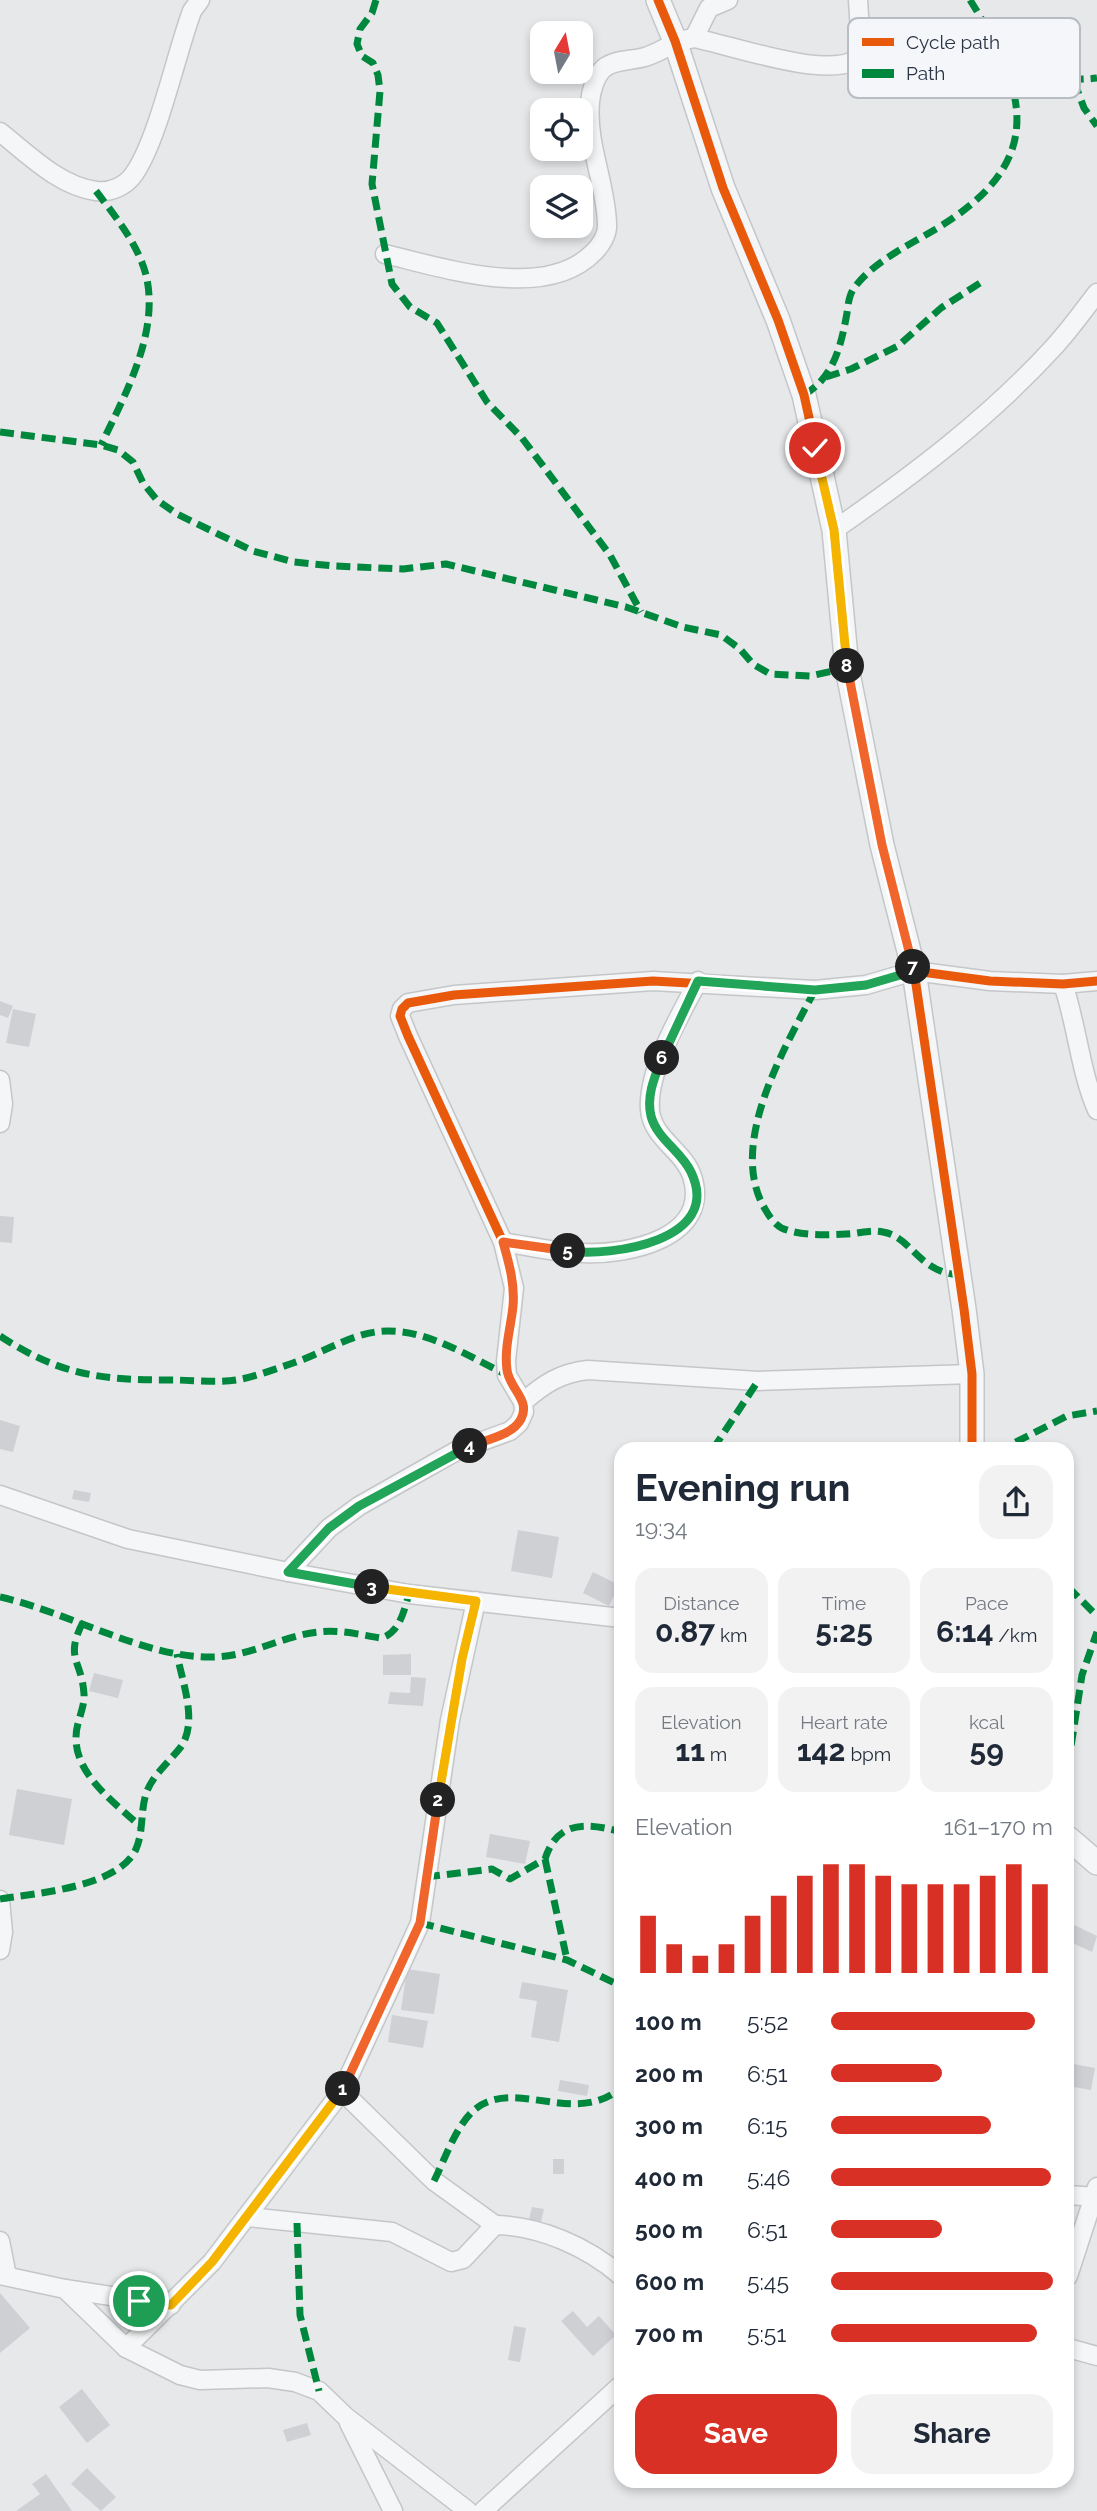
<!DOCTYPE html>
<meta charset="utf-8">
<style>
:root{--surface:#fff;--page:#f2f2f3;--text:#1f2937;--muted:#747a83;--accent:#d93025}
body{margin:0;font-family:Raleway,sans-serif;background:var(--page);color:var(--text);height:100vh;display:flex;flex-direction:column;font-size:26px;white-space:nowrap}
*{box-sizing:border-box;margin:0}
p{font-size:23px;color:var(--muted)}
.icon{flex:none;width:38px;height:38px;fill:none;stroke:currentColor;stroke-width:2;stroke-linecap:round;stroke-linejoin:round}
.map{position:relative;flex:1;overflow:hidden}
.details{position:absolute;left:614px;top:1442px;width:460px;height:1046px;display:flex;flex-direction:column;background:var(--surface);border-radius:21px;box-shadow:0 4px 10px #0003}
.details>*{flex:none}
.needle{width:46px;rotate:10deg}
.fabs{position:absolute;left:530px;top:21px;display:grid;gap:14px}
.fabs a{display:grid;place-items:center;width:63px;height:63px;border-radius:14px;background:var(--surface);box-shadow:0 4px 10px #0003;font-size:35px}
.pin{position:absolute;display:grid;place-items:center;width:60px;height:60px;color:#fff;margin:-30px;border:4px solid #fff;border-radius:50%;box-shadow:0 2px 7px #0007}
.km{position:absolute;width:35px;height:35px;margin:-18px;border-radius:50%;background:#222;color:#fff;font-size:19px;line-height:35px;text-align:center}
.round{display:grid;place-items:center;flex:none;width:74px;height:74px;border-radius:21px;background:var(--page)}
.overview{display:flex;align-items:center;justify-content:space-between;height:119px;padding:0 21px}
h1{font-size:38px;font-weight:700;line-height:52px}
.metrics{display:grid;grid-template-columns:repeat(3,1fr);gap:10px;height:119px;padding:7px 21px}
.metrics div{display:grid;align-content:center;border-radius:18px;background:var(--page);text-align:center}
.metrics b{font-size:30px;font-weight:700}
.metrics small{font-size:19px;font-weight:400}
.metrics p{font-size:19px}
.chart{height:196px;padding:14px 21px}
.chart p{display:flex;justify-content:space-between}
.chart svg{width:100%;height:126px;margin-top:7px;stroke:var(--accent);stroke-width:6}
.action{display:flex;gap:14px;margin-top:auto;padding:14px 21px}
.action a{flex:1;height:80px;border-radius:21px;background:var(--accent);color:#fff;font-size:28px;font-weight:700;line-height:80px;text-align:center}
.action a+a{background:var(--page);color:var(--text)}
ul{padding:0 21px;list-style:none;font-size:23px}
li{display:grid;grid-template-columns:112px 84px 1fr;align-items:center;height:52px}
li i{height:18px;border-radius:9px;background:var(--accent)}
.map>svg:first-child{display:block}
</style>
<div class="map">
<svg width="1097" height="2511" viewBox="0 0 1097 2511">
<rect width="100%" height="100%" fill="#e6e8ea"/>
<g fill="#ced0d3">
<polygon points="0,1001 13,1006 8,1018 0,1015"/>
<polygon points="13,1009 36,1014 29,1047 6,1043"/>
<polygon points="0,1216 14,1217 12,1243 0,1242"/>
<polygon points="0,1420 20,1426 13,1452 0,1449"/>
<polygon points="74,1490 91,1493 89,1502 72,1499"/>
<polygon points="518,1530 559,1537 552,1578 511,1571"/>
<polygon points="593,1572 619,1585 609,1606 583,1593"/>
<polygon points="411,1654 411,1675 383,1675 383,1655"/>
<polygon points="94,1673 123,1680 118,1698 89,1691"/>
<polygon points="411,1677 426,1678 423,1706 388,1704 390,1692 410,1693"/>
<polygon points="17,1789 72,1799 64,1845 9,1835"/>
<polygon points="490,1834 530,1841 525,1864 486,1857"/>
<polygon points="1068,1922 1097,1936 1092,1952 1068,1941"/>
<polygon points="407,1969 440,1974 434,2014 401,2010"/>
<polygon points="522,1982 568,1990 559,2042 531,2037 537,2001 519,1998"/>
<polygon points="392,2015 428,2021 423,2048 388,2042"/>
<polygon points="1068,2063 1095,2068 1091,2090 1068,2086"/>
<polygon points="560,2080 589,2085 587,2096 558,2091"/>
<rect x="553" y="2159" width="11" height="15"/>
<polygon points="532,2207 544,2209 540,2226 528,2223"/>
<polygon points="0,2293 30,2328 0,2353"/>
<polygon points="573,2311 587,2327 599,2316 616,2335 593,2356 561,2321"/>
<polygon points="514,2326 526,2328 520,2362 508,2360"/>
<polygon points="82,2389 110,2425 87,2443 59,2407"/>
<polygon points="307,2423 311,2435 287,2442 283,2430"/>
<polygon points="87,2468 116,2497 101,2511 71,2484"/>
<polygon points="46,2474 72,2511 16,2511 40,2494 32,2484"/>
</g>
<g fill="none" stroke-linecap="round" stroke-linejoin="round">
<g stroke="#c4c6c8" stroke-width="21">
<g id="minor">
<path d="M694,38C734,46 820,77 854,61L861,47L858,0"/>
<path d="M0,132C28,154 59,186 96,191C110,193 126,186 134,174C158,140 176,54 192,11L200,0"/>
<path d="M385,254C444,268 546,302 594,252C601,245 608,234 607,224C606,183 586,144 590,102C591,91 595,76 604,68C615,59 632,61 645,57C664,51 672,41 694,38L709,8L728,0"/>
<path d="M834,530C912,476 989,418 1053,348C1069,331 1083,311 1097,293"/>
<path d="M1063,984C1077,1025 1080,1071 1097,1110"/>
<polyline points="0,1080 3,1104 0,1123"/>
<path d="M503,1242C529,1246 556,1253 583,1253C628,1255 712,1238 692,1176C684,1151 652,1138 650,1110C647,1070 680,1016 698,981"/>
<path d="M523,1402C544,1384 560,1373 588,1370L758,1381L972,1374"/>
<polyline points="0,1495 128,1539 288,1572 409,1594 621,1618"/>
<polyline points="288,1572 329,1528 359,1506 458,1450 510,1431 519,1423 524,1412 523,1402 507,1375 506,1361 514,1288 503,1242 408,1036 400,1016 402,1009 408,1003 454,995 653,981 815,990 866,985 914,971 990,981 1063,984 1097,981"/>
<polyline points="0,1900 3,1932 0,1950"/>
<polyline points="342,2091 434,2181 495,2225"/>
<polyline points="1068,2195 1097,2197"/>
<path d="M248,2217L392,2232L451,2262L463,2259L495,2225C540,2226 588,2247 621,2276"/>
<polyline points="0,2241 7,2276"/>
<polyline points="0,2275 65,2289 126,2348 180,2375 200,2380 268,2378 295,2382 319,2391 346,2417 468,2511"/>
<polyline points="1068,2276 1097,2187"/>
<polyline points="65,2289 171,2305"/>
<polyline points="126,2348 212,2262 342,2091 404,1958 420,1923 450,1720 476,1601"/>
<polyline points="1068,2348 1097,2356"/>
<polyline points="349,2423 393,2511"/>
<polyline points="483,2511 621,2385"/>
</g>
</g>
<g stroke="#c4c6c8" stroke-width="26">
<g id="tertiary">
<polyline points="658,0 675,41 723,188 778,320 804,395 834,530 847,668 882,845 914,971 964,1309 972,1374 972,1449"/>
<polyline points="1068,1838 1097,1863"/>
</g>
</g>
<use href="#minor" stroke="#f5f6f7" stroke-width="18"/>
<use href="#tertiary" stroke="#f5f6f7" stroke-width="23"/>
<g stroke="#00873e" stroke-width="7" stroke-dasharray="14 7" stroke-linecap="butt">
<polyline points="376,0 372,13 360,29 357,44 362,56 373,63 378,75 380,91 372,184 392,284 410,307 437,323 487,402 522,438 610,555 641,612"/>
<path d="M1008,67C1039,76 1065,82 1097,78"/>
<polyline points="1074,81 1084,108 1097,126"/>
<path d="M96,191C115,216 138,244 146,275C160,332 125,395 101,445"/>
<polyline points="826,377 851,369 898,346 941,308 980,283"/>
<path d="M804,395C834,377 841,346 847,313C848,305 849,295 854,288C873,262 909,245 936,229C1046,163 1030,95 970,0"/>
<polyline points="0,432 101,445 118,450 133,462 143,483 157,500 177,514 253,551 294,562 334,566 403,569 446,564 626,607 683,627 721,635 740,649 753,664 770,674 810,676 847,668"/>
<path d="M815,990C784,1049 727,1145 765,1209C770,1218 777,1228 787,1230C805,1236 828,1235 846,1234C859,1234 870,1229 883,1232C912,1237 918,1272 959,1275"/>
<path d="M0,1336C61,1376 102,1380 172,1380C193,1380 216,1383 236,1380C255,1377 275,1369 293,1363C324,1353 354,1331 388,1331C430,1331 470,1357 507,1375"/>
<polyline points="713,1449 758,1381"/>
<polyline points="996,1449 1006,1447 1067,1416 1097,1411"/>
<polyline points="1068,1587 1097,1616"/>
<path d="M0,1597C68,1612 143,1657 209,1657C248,1658 281,1636 318,1632C339,1629 361,1635 381,1638C400,1633 404,1610 409,1594"/>
<path d="M83,1622C64,1659 82,1660 84,1694C85,1708 76,1722 76,1737C75,1775 115,1803 140,1826"/>
<polyline points="1068,1766 1082,1675 1097,1632"/>
<polyline points="545,1859 567,1960"/>
<path d="M426,1877L492,1869L510,1879L545,1859C557,1821 586,1822 621,1832"/>
<path d="M0,1899C38,1893 119,1887 136,1849C144,1831 140,1809 147,1791C154,1774 169,1762 180,1748C199,1723 182,1682 177,1654"/>
<polyline points="420,1923 567,1960 621,1986"/>
<path d="M434,2181C445,2159 455,2128 473,2111C513,2075 573,2128 621,2088"/>
<polyline points="297,2223 300,2315 319,2391"/>
</g>
<g stroke="#f4f6f9" stroke-width="13">
<g id="cycleway">
<polyline points="658,0 675,41 723,188 778,320 804,395 834,530 847,668 882,845 914,971 964,1309 972,1374 972,1449"/>
<polyline points="288,1572 329,1528 359,1506 458,1450 510,1431 519,1423 524,1412 523,1402 507,1375 506,1361 514,1288 503,1242 408,1036 400,1016 402,1009 408,1003 454,995 653,981 815,990 866,985 914,971 990,981 1063,984 1097,981"/>
</g>
</g>
<use href="#cycleway" stroke="#e8590c" stroke-width="9"/>
</g>
<g fill="none" stroke-linecap="round" stroke-linejoin="round">
<g stroke="#fff" stroke-width="14">
<polyline id="split-1" points="139,2301 171,2305 212,2262 343,2089"/>
</g>
<g stroke="#fff" stroke-width="14">
<polyline id="split-2" points="343,2089 420,1923 438,1800"/>
</g>
<g stroke="#fff" stroke-width="14">
<polyline id="split-3" points="372,1587 476,1601 462,1659 438,1800"/>
</g>
<g stroke="#fff" stroke-width="14">
<polyline id="split-4" points="372,1587 288,1572 329,1528 359,1506 470,1446"/>
</g>
<g stroke="#fff" stroke-width="14">
<path id="split-5" d="M470,1446C486,1440 513,1435 521,1419C531,1400 509,1388 507,1370C504,1348 511,1327 513,1306C515,1284 509,1263 503,1242L568,1251"/>
</g>
<g stroke="#fff" stroke-width="14">
<path id="split-6" d="M568,1251C611,1257 724,1241 691,1172C681,1151 657,1139 651,1116C646,1096 655,1076 662,1058"/>
</g>
<g stroke="#fff" stroke-width="14">
<polyline id="split-7" points="662,1058 698,981 815,990 866,985 914,971 913,967"/>
</g>
<g stroke="#fff" stroke-width="14">
<polyline id="split-8" points="847,666 882,845 913,967"/>
</g>
<g stroke="#fff" stroke-width="14">
<polyline id="split-9" points="815,448 834,530 847,666"/>
</g>
<use href="#split-1" stroke="#f5b400" stroke-width="9"/>
<use href="#split-2" stroke="#f0652b" stroke-width="9"/>
<use href="#split-3" stroke="#f5b400" stroke-width="9"/>
<use href="#split-4" stroke="#22a559" stroke-width="9"/>
<use href="#split-5" stroke="#f0652b" stroke-width="9"/>
<use href="#split-6" stroke="#22a559" stroke-width="9"/>
<use href="#split-7" stroke="#22a559" stroke-width="9"/>
<use href="#split-8" stroke="#f0652b" stroke-width="9"/>
<use href="#split-9" stroke="#f5b400" stroke-width="9"/>
</g>
<rect x="848" y="18" width="232" height="80" rx="10" fill="#f4f6f9" stroke="#b8bcc3" stroke-width="2"/>
<rect x="862" y="38" width="32" height="8" fill="#e8590c"/>
<rect x="862" y="69" width="32" height="9" fill="#00873e"/>
<g font-size="19" fill="#2b3445">
<text x="906" y="49">Cycle path</text>
<text x="906" y="80">Path</text>
</g>
</svg>
<div class="fabs">
<a><svg class="needle" viewBox="-14 -14 28 28"><path d="M0-13l5 13h-10z" fill="#e53935"/><path d="M0 13l5-13h-10z" fill="#747a83"/></svg></a>
<a><svg class="icon" aria-label="locate" viewBox="0 0 24 24"><circle cx="12" cy="12" r="6"/><path d="M12 2v4M12 18v4M2 12h4M18 12h4"/></svg></a>
<a><svg class="icon" aria-label="layers" viewBox="0 0 24 24"><path d="M12 4l9 5-9 5-9-5zM3 14l9 5 9-5"/></svg></a>
</div>
<div class="pin" style="left:139px;top:2301px;background:#1e9e55"><svg class="icon" aria-label="arrive" viewBox="0 0 24 24"><path d="M6 21V4h12l-3 4 3 4H6"/></svg></div>
<div class="pin" style="left:815px;top:448px;background:#d93025"><svg class="icon" aria-label="check" viewBox="0 0 24 24"><path d="M5 12l5 5 9-10"/></svg></div>
<b class="km" style="left:343px;top:2089px">1</b>
<b class="km" style="left:438px;top:1800px">2</b>
<b class="km" style="left:372px;top:1587px">3</b>
<b class="km" style="left:470px;top:1446px">4</b>
<b class="km" style="left:568px;top:1251px">5</b>
<b class="km" style="left:662px;top:1058px">6</b>
<b class="km" style="left:913px;top:967px">7</b>
<b class="km" style="left:847px;top:666px">8</b>
<section class="details">
<div class="overview"><div><h1>Evening run</h1><p>19:34</p></div><a class="round"><svg class="icon" aria-label="share" viewBox="0 0 24 24"><path d="M12 15V3M7 8l5-5 5 5M5 13v7h14v-7"/></svg></a></div>
<div class="metrics">
<div><p>Distance</p><b>0.87<small> km</small></b></div>
<div><p>Time</p><b>5:25</b></div>
<div><p>Pace</p><b>6:14<small> /km</small></b></div>
</div>
<div class="metrics">
<div><p>Elevation</p><b>11<small> m</small></b></div>
<div><p>Heart rate</p><b>142<small> bpm</small></b></div>
<div><p>kcal</p><b>59</b></div>
</div>
<div class="chart"><p><span>Elevation</span>161–170 m</p>
<svg viewBox="0 0 160 44" preserveAspectRatio="none"><path d="M5 44V24M15 44V34M25 44V38M35 44V34M45 44V24M55 44V17M65 44V10M75 44V6M85 44V6M95 44V10M105 44V13M115 44V13M125 44V13M135 44V10M145 44V6M155 44V13"/></svg>
</div>
<ul>
<li><b>100 m</b>5:52<i style="width:92%"></i></li>
<li><b>200 m</b>6:51<i style="width:50%"></i></li>
<li><b>300 m</b>6:15<i style="width:72%"></i></li>
<li><b>400 m</b>5:46<i style="width:99%"></i></li>
<li><b>500 m</b>6:51<i style="width:50%"></i></li>
<li><b>600 m</b>5:45<i style="width:100%"></i></li>
<li><b>700 m</b>5:51<i style="width:93%"></i></li>
</ul>
<div class="action"><a>Save</a><a>Share</a></div>
</section>
</div>
